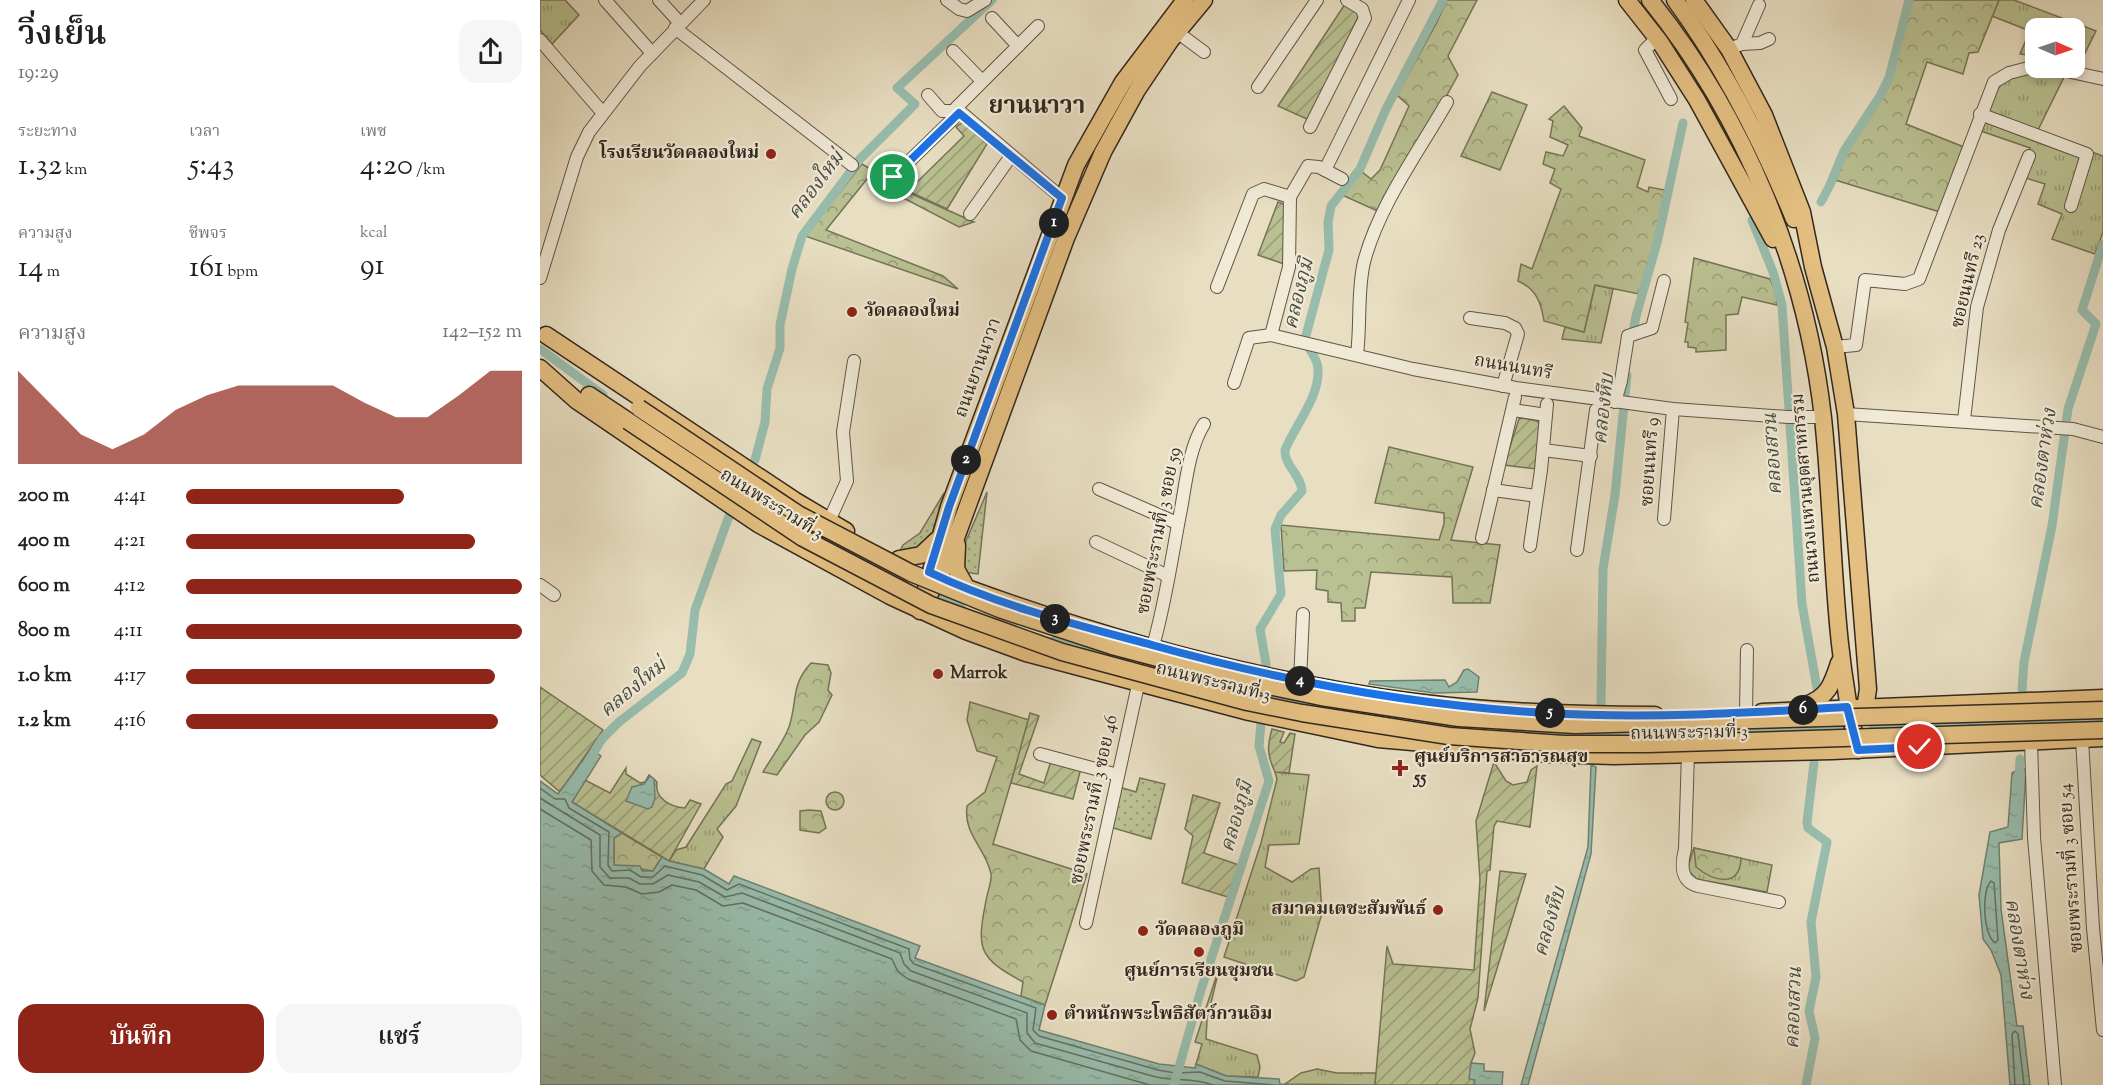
<!DOCTYPE html>
<html lang="th">
<meta charset="utf-8">
<style>
:root{--surface:#fff;--page:#f6f6f6;--text:#202124;--muted:#757577;--accent:#8f2418}
body{margin:0;font-family:"Sorts Mill Goudy","Noto Serif Thai",serif;background:var(--page);color:var(--text);height:100vh;display:flex;flex-direction:column;font-size:22px;white-space:nowrap}
*{box-sizing:border-box;margin:0}
p{font-size:20px;color:var(--muted)}
.icon{flex:none;width:33px;height:33px;fill:none;stroke:currentColor;stroke-width:2;stroke-linecap:round;stroke-linejoin:round}
.map{position:relative;flex:1;overflow:hidden}
.sheet{display:flex;flex-direction:column;background:var(--surface);width:540px}
.sheet>*{flex:none}
.needle{width:39px;rotate:92deg}
.controls{position:absolute;left:1485px;top:18px;display:grid;gap:12px}
.controls a{display:grid;place-items:center;width:60px;height:60px;border-radius:12px;background:var(--surface);box-shadow:0 3px 9px #0003;font-size:30px}
.pin{position:absolute;display:grid;place-items:center;width:51px;height:51px;color:#fff;margin:-26px;border:3px solid #fff;border-radius:50%;box-shadow:0 2px 6px #0007}
.km{position:absolute;width:30px;height:30px;margin:-15px;border-radius:50%;background:#222;color:#fff;font-size:16px;line-height:30px;text-align:center}
.round{display:grid;place-items:center;flex:none;width:63px;height:63px;border-radius:18px;background:var(--page)}
.summary{display:flex;align-items:center;justify-content:space-between;height:102px;padding:0 18px}
h1{font-size:33px;font-weight:600;line-height:45px}
.stats{display:grid;grid-template-columns:repeat(3,1fr);gap:9px;height:102px;padding:6px 18px}
.stats div{display:grid;align-content:center}
.stats b{font-size:30px;font-weight:600}
.stats small{font-size:16px;font-weight:400}
.stats p{font-size:16px}
.chart{height:168px;padding:12px 18px}
.chart p{display:flex;justify-content:space-between}
.chart svg{width:100%;height:108px;margin-top:6px;fill:var(--accent);opacity:.7}
.button{display:flex;gap:12px;margin-top:auto;padding:12px 18px}
.button a{flex:1;height:69px;border-radius:18px;background:var(--accent);color:#fff;font-size:24px;font-weight:600;line-height:69px;text-align:center}
.button a+a{background:var(--page);color:var(--text)}
ul{padding:0 18px;list-style:none;font-size:20px}
li{display:grid;grid-template-columns:96px 72px 1fr;align-items:center;height:45px}
li i{height:15px;border-radius:8px;background:var(--accent)}
main{display:flex;flex:1;min-height:0}
.map>svg:first-child{display:block}
</style>
<main>
<section class="sheet">
<div class="summary"><div><h1>วิ่งเย็น</h1><p>19:29</p></div><a class="round"><svg class="icon" aria-label="share" viewBox="0 0 24 24"><path d="M12 15V3M7 8l5-5 5 5M5 13v7h14v-7"/></svg></a></div>
<div class="stats">
<div><p>ระยะทาง</p><b>1.32<small> km</small></b></div>
<div><p>เวลา</p><b>5:43</b></div>
<div><p>เพซ</p><b>4:20<small> /km</small></b></div>
</div>
<div class="stats">
<div><p>ความสูง</p><b>14<small> m</small></b></div>
<div><p>ชีพจร</p><b>161<small> bpm</small></b></div>
<div><p>kcal</p><b>91</b></div>
</div>
<div class="chart"><p><span>ความสูง</span>142–152 m</p>
<svg viewBox="0 0 160 44" preserveAspectRatio="none"><path d="M0 44V6L10 19L20 32L30 38L40 32L50 22L60 16L70 12L80 12L90 12L100 12L110 19L120 25L130 25L140 16L150 6L160 6V44z"/></svg>
</div>
<ul>
<li><b>200 m</b>4:41<i style="width:65%"></i></li>
<li><b>400 m</b>4:21<i style="width:86%"></i></li>
<li><b>600 m</b>4:12<i style="width:100%"></i></li>
<li><b>800 m</b>4:11<i style="width:100%"></i></li>
<li><b>1.0 km</b>4:17<i style="width:92%"></i></li>
<li><b>1.2 km</b>4:16<i style="width:93%"></i></li>
</ul>
<div class="button"><a>บันทึก</a><a>แชร์</a></div>
</section>
<div class="map">
<svg width="1563" height="1085" viewBox="0 0 1563 1085">
<defs>
<pattern id="grass-tufts" width="24" height="20" patternUnits="userSpaceOnUse" patternTransform="scale(1.5)"><rect width="24" height="20" fill="#b9c091"/><path d="M3 7l-1-3M5 7V3M7 7l1-3M15 17l-1-3M17 17v-4M19 17l1-3" fill="none" stroke="#979c76"/></pattern>
<pattern id="forest-crowns" width="20" height="18" patternUnits="userSpaceOnUse" patternTransform="scale(1.5)"><rect width="20" height="18" fill="#b9c091"/><path d="M2 6a3 3 0 1 1 6 0M12 15a3 3 0 1 1 6 0" fill="none" stroke="#979c76"/></pattern>
<pattern id="park-dots" width="8" height="8" patternUnits="userSpaceOnUse" patternTransform="scale(1.5)"><rect width="8" height="8" fill="#b9c091"/><path d="M2 2h.1M6 6h.1" fill="none" stroke="#979c76" stroke-width="1.8" stroke-linecap="round"/></pattern>
<pattern id="garden-furrows" width="10" height="10" patternUnits="userSpaceOnUse" patternTransform="scale(1.5)"><rect width="10" height="10" fill="#b9c091"/><path d="M-1 1l2-2M0 10L10 0M9 11l2-2" fill="none" stroke="#979c76"/></pattern>
<pattern id="water-ripples" width="26" height="14" patternUnits="userSpaceOnUse" patternTransform="scale(1.5)"><rect width="26" height="14" fill="#98bdad"/><path d="M2 4q2-2 4 0t4 0M15 11q2-2 4 0t4 0" fill="none" stroke="#83a294"/></pattern>
</defs>
<rect width="100%" height="100%" fill="#e8dec2"/>
<filter id="stains"><feTurbulence type="fractalNoise" baseFrequency=".00333" numOctaves="4"/><feColorMatrix values="0 0 0 0 .2 0 0 0 0 .09 0 0 0 0 .02 0 0 0 .5 -.17"/></filter>
<radialGradient id="worn" r=".72"><stop offset=".6" stop-color="#630" stop-opacity="0"/><stop offset="1" stop-color="#630" stop-opacity=".3"/></radialGradient>
<g fill="url(#grass-tufts)" stroke="#757457" stroke-width="1.5">
<polygon points="0,0 25,0 39,15 12,44 0,30"/>
<polygon points="1459,0 1474,0 1556,31 1541,61 1535,60 1534,28 1496,28 1495,56 1480,54 1490,31 1452,16"/>
<path d="M1497,73L1524,77L1497,132L1563,156V232L1555,254L1512,239L1522,214L1498,204L1505,184L1476,175L1490,148L1441,131C1457,95 1450,76 1497,73Z"/>
<polygon points="1055,285 1073,289 1061,343 1022,339 1025,327 1044,332"/>
<polygon points="212,739 221,742 196,806 177,829 183,837 164,869 129,861 136,850 146,847 186,784 192,781"/>
<polygon points="735,772 769,775 759,844 729,845 725,867 752,882 771,869 779,868 782,913 764,977 756,981 684,957 721,843 737,779"/>
<polygon points="1154,848 1232,865 1227,892 1156,879 1147,869"/>
<polygon points="680,965 667,1020 666,1039 717,1055 720,1067 718,1077 686,1076 656,1064 662,1044 655,1042"/>
<polygon points="777,1069 797,1073 836,1073 835,1085 745,1084 761,1073"/>
</g>
<g fill="url(#forest-crowns)" stroke="#757457" stroke-width="1.5">
<polygon points="907,0 937,0 908,56 918,75 842,213 802,195 822,172 831,179 840,170 869,106 857,95 896,24"/>
<polygon points="1372,0 1459,0 1438,52 1429,53 1423,74 1387,62 1366,124 1424,147 1400,212 1295,180 1304,156 1349,83"/>
<polygon points="952,92 987,105 960,170 921,156"/>
<path d="M1024,106L1042,128L1039,136L1105,160L1097,187L1108,192L1109,187L1125,190L1115,240L1099,294L1055,285L1044,332L1004,321C1001,302 996,289 978,281L981,264L992,269L1021,189L1010,183L1015,169L1003,164L1006,152L1023,156L1028,145L1010,137L1013,121L1009,119Z"/>
<polygon points="322,164 374,195 434,222 419,227 327,179 286,230 403,276 418,289 265,236"/>
<polygon points="1154,258 1230,279 1237,296 1237,305 1202,297 1198,314 1186,315 1186,350 1156,352 1156,348 1148,347 1148,342 1145,342 1148,323 1145,322"/>
<polygon points="849,447 933,467 911,540 960,545 950,603 913,603 912,577 831,572 825,608 815,608 815,621 802,621 801,603 788,602 788,591 776,589 777,570 744,571 741,525 899,540 904,524 904,513 835,503"/>
<path d="M271,663L288,665L291,673L288,690L292,695L279,722L265,735L237,775L223,772C231,758 243,743 249,727C258,700 250,686 271,663Z"/>
<path d="M430,702L489,720L453,844L547,874L505,1005L481,996L483,982C439,958 436,950 446,901C447,893 452,882 451,874C446,848 423,835 427,806L445,792L457,757L437,751L427,720Z"/>
<circle cx="295" cy="801" r="9"/>
<polygon points="269,810 281,811 286,828 279,833 260,830 260,811"/>
<polygon points="82,833 122,857 113,871 74,865 74,838"/>
<path d="M1154,848L1201,858C1200,889 1173,881 1156,867Z"/>
</g>
<g fill="url(#park-dots)" stroke="#757457" stroke-width="1.5">
<polygon points="447,492 438,574 423,572 423,548"/>
<polygon points="404,493 392,534 384,547 360,551 363,545 380,533"/>
<polygon points="600,778 625,784 611,839 570,827 579,787 596,792"/>
</g>
<g fill="url(#garden-furrows)" stroke="#757457" stroke-width="1.5">
<polygon points="805,4 820,13 769,120 738,106"/>
<polygon points="423,122 447,144 407,209 368,191 424,136 416,127"/>
<polygon points="738,202 746,205 744,264 718,255"/>
<polygon points="983,418 997,421 1000,425 997,469 964,465 979,419"/>
<polygon points="0,687 63,730 20,792 0,775"/>
<polygon points="490,713 499,716 479,774 504,783 511,761 541,768 533,799 471,783"/>
<path d="M732,729L744,732L740,742L744,743L750,733L755,734L749,773L735,772C727,755 727,747 732,729Z"/>
<polygon points="954,762 966,781 973,785 987,782 991,770 997,766 990,827 957,821 954,826 950,870 947,871 938,998 930,1029 935,1053 931,1063 930,1079 935,1080 934,1085 835,1085 847,946 853,964 934,970 940,880 936,821"/>
<path d="M86,768V774L100,783L105,782L109,775L117,782C114,798 130,807 145,808L150,800L161,804L129,861L32,802L45,780L70,793Z"/>
<polygon points="653,795 680,803 664,853 699,865 688,897 642,883 653,836 645,829"/>
<polygon points="960,871 986,874 944,1011"/>
</g>
<g fill="url(#water-ripples)" stroke="#6f8173" stroke-width="1.5">
<polygon points="928,669 939,677 937,692 894,693 829,684 830,681 905,680 909,687 917,682 924,670"/>
<polygon points="51,749 61,756 32,802 82,833 74,838 74,865 100,866 102,871 113,871 122,857 129,861 164,869 189,884 194,876 380,946 375,958 505,1005 499,1030 619,1064 655,1068 656,1064 686,1076 739,1079 740,1084 749,1085 0,1085 0,781 18,794"/>
<polygon points="1051,765 1056,767 1051,854 988,1085 981,1085 1048,847"/>
<polygon points="1482,767 1486,771 1482,839 1459,843 1461,909 1477,1026 1483,1026 1490,1085 1470,1085 1461,975 1451,950 1443,939 1439,895 1450,832 1468,827 1472,773"/>
<polygon points="110,776 114,779 115,798 112,807 108,809 86,801 92,787 104,784"/>
<polygon points="931,1063 944,1064 944,1071 963,1072 962,1085 934,1085 935,1080 929,1079"/>
</g>
<g fill="none" stroke-linecap="round" stroke-linejoin="round">
<g stroke="#647265" stroke-width="1.5">
<polyline points="0,788 15,799 25,799 29,808 69,832 68,865 72,871 90,870 101,877 113,877 125,866 162,875 187,890 199,884 369,949 370,959 374,964 496,1008 493,1030 499,1036 618,1070 635,1073 660,1072 685,1081 734,1085"/>
<path d="M0,798L60,835V867L70,878H89L100,884H113L128,875L159,882L185,897L202,893L360,953L364,964L371,971L487,1013V1033L495,1043L616,1077C635,1081 655,1078 673,1085"/>
<polyline points="0,809 51,840 52,871 64,885 86,887 102,894 119,892 132,885 156,890 183,906 203,903 352,959 358,972 368,979 476,1019 480,1040 491,1051 610,1085"/>
<path d="M1451,881L1454,883L1458,940L1455,943C1443,934 1441,892 1451,881Z"/>
<polyline points="1475,1085 1472,1034 1475,1031 1478,1034 1484,1085"/>
</g>
<g stroke="#98bdad" stroke-width="9">
<polyline points="1281,202 1290,185 1304,151 1340,96 1349,78 1369,0"/>
<polyline points="1212,220 1233,272 1242,305 1262,604 1277,688"/>
<polyline points="1092,337 1096,316 1117,243 1143,123"/>
<polyline points="0,349 63,395"/>
<polyline points="215,460 225,422 227,389 240,348 240,325 252,269 262,236 320,159 375,104 357,88 452,0"/>
<polyline points="387,593 421,608"/>
<polyline points="513,641 586,661"/>
<path d="M725,679L726,664L720,629L741,594L735,529L741,515L762,491C761,475 744,465 745,450C755,425 780,397 778,369C778,358 768,350 765,339L789,250L788,222L791,206L820,169L846,109L903,0"/>
<polyline points="655,680 790,710"/>
<polyline points="1482,690 1484,662 1512,526 1528,409 1556,324 1542,310 1563,244"/>
<polyline points="1061,704 1063,569 1075,495 1087,375"/>
<polyline points="890,725 927,729"/>
<polyline points="1333,728 1563,720"/>
<polyline points="968,732 1078,736 1301,730"/>
<polyline points="48,762 62,739 79,722 142,673 150,654 155,610 189,516"/>
<polyline points="1479,780 1480,759"/>
<polyline points="634,1085 661,990 729,781 719,746 722,711"/>
<polyline points="1266,1085 1275,1038 1269,1011 1276,977 1271,922 1287,842 1268,828 1267,822 1274,763"/>
</g>
<g stroke="#5f5546" stroke-width="14">
<g id="minor">
<polyline points="65,0 112,53"/>
<polyline points="119,0 140,23"/>
<polyline points="407,0 419,9 427,11 445,0"/>
<polyline points="452,18 478,46"/>
<polyline points="498,26 416,108 522,198"/>
<polyline points="135,28 312,165"/>
<polyline points="637,32 664,52"/>
<polyline points="1117,38 1105,50 1131,99"/>
<polyline points="0,40 62,112"/>
<polyline points="1202,44 1220,43 1229,39"/>
<polyline points="1189,49 1202,44 1219,5"/>
<polyline points="413,51 442,81"/>
<polyline points="1513,68 1563,79"/>
<polyline points="718,87 777,0"/>
<polyline points="388,95 402,111 417,111"/>
<polyline points="1440,114 1547,154 1531,206"/>
<polyline points="770,127 825,18 822,9 807,0"/>
<polyline points="785,170 869,0"/>
<polyline points="353,177 419,113"/>
<polyline points="430,214 471,156"/>
<polyline points="0,278 37,157 49,132 100,66 164,0"/>
<polyline points="677,287 713,194 724,189 750,197"/>
<polyline points="930,318 965,323 975,328 978,334 963,386"/>
<polyline points="731,335 749,267 750,197 768,166 779,167 802,179"/>
<polyline points="1295,347 1316,345 1325,280 1365,284 1379,279 1454,82 1469,73 1496,66"/>
<path d="M817,354C821,324 817,291 824,262C839,205 878,153 907,102"/>
<polyline points="694,383 709,338 731,335 873,369 976,388 1133,409 1248,417 1283,417"/>
<polyline points="1075,402 1081,381 1088,336 1112,328 1124,281"/>
<polyline points="973,410 1006,415"/>
<polyline points="1306,414 1533,429 1563,437"/>
<polyline points="1424,420 1437,307 1459,230 1489,156"/>
<polyline points="1003,450 1051,456"/>
<polyline points="559,489 637,523"/>
<polyline points="953,490 997,496"/>
<polyline points="1124,519 1133,409"/>
<polyline points="289,521 307,481 303,432 314,361"/>
<polyline points="942,538 975,397"/>
<polyline points="556,542 628,576"/>
<polyline points="990,546 1001,470 1007,404"/>
<polyline points="1037,550 1056,410"/>
<polyline points="0,585 14,595"/>
<path d="M613,646C626,601 632,555 641,509C646,482 649,448 664,424"/>
<polyline points="760,681 763,614"/>
<polyline points="1206,713 1207,650"/>
<polyline points="1542,739 1553,928 1563,1030"/>
<polyline points="1491,742 1494,837 1515,1085"/>
<path d="M1148,753L1145,849C1141,865 1140,881 1158,886L1239,902"/>
<polyline points="500,754 578,775"/>
<polyline points="546,923 598,685"/>
</g>
</g>
<g stroke="#31271d" stroke-width="19">
<g id="major">
<polyline points="1087,0 1120,42 1157,100 1233,239"/>
<path d="M1110,0C1205,118 1266,267 1283,418C1295,529 1291,641 1318,750"/>
<path d="M1135,0C1184,67 1222,141 1254,219"/>
<polyline points="1154,0 1189,49 1224,115 1262,212 1273,267 1295,347 1306,414 1328,689 1324,716"/>
<polyline points="6,335 254,500 306,531"/>
<polyline points="0,368 37,401 218,524 350,596 426,631 486,653 709,712 838,739 1008,754 1074,756 1292,751 1563,738"/>
<polyline points="49,395 88,421"/>
<polyline points="417,545 416,569 426,587"/>
<polyline points="359,559 381,555 397,540"/>
<path d="M427,588C570,640 724,682 875,702C954,712 1035,715 1115,715"/>
<polyline points="385,592 409,507 536,165 583,82 645,0"/>
<polyline points="380,611 399,577 417,535 526,238 563,152 597,90 630,41 664,0"/>
<path d="M1265,705C1288,698 1292,684 1299,663"/>
<polyline points="1222,712 1563,698"/>
</g>
</g>
<use href="#minor" stroke="#f0ead7" stroke-width="12"/>
<use href="#major" stroke="#e4bf81" stroke-width="16"/>
<g stroke="#31271d" stroke-width="19" stroke-linecap="butt">
<g id="major-bridge">
<polyline points="99,408 258,514 371,573 462,610 572,646 705,681 781,697 919,718 1035,725 1563,710"/>
<polyline points="88,421 263,538 391,605 522,652 707,702 762,713 909,736 1024,744 1108,744 1563,730"/>
</g>
</g>
<use href="#major-bridge" stroke="#e4bf81" stroke-width="16"/>
</g>
<g fill="none" stroke-linecap="round" stroke-linejoin="round">
<g stroke="#fff" stroke-width="12">
<path id="route" d="M353,177L419,113L522,198L409,507L389,572C460,606 537,625 612,645C741,681 872,705 1006,713C1106,719 1207,713 1307,707L1318,750L1380,747"/>
</g>
<use href="#route" stroke="#1a73e8" stroke-width="8"/>
</g>
<g fill="#8f2418" stroke="#f0ead7" stroke-width="2">
<circle cx="231" cy="154" r="6"/>
<circle cx="312" cy="312" r="6"/>
<circle cx="398" cy="674" r="6"/>
<path d="M857 759h6v6h6v6h-6v6h-6v-6h-6v-6h6z"/>
<circle cx="898" cy="910" r="6"/>
<circle cx="603" cy="931" r="6"/>
<circle cx="659" cy="952" r="6"/>
<circle cx="512" cy="1015" r="6"/>
</g>
<g text-anchor="middle" dominant-baseline="central" stroke-width="4.5" stroke-linejoin="round" paint-order="stroke">
<g font-size="18" font-weight="bold" fill="#31271d" stroke="#f0ead7" text-anchor="start">
<text x="219" y="154" text-anchor="end">โรงเรียนวัดคลองใหม่</text>
<text x="324" y="312">วัดคลองใหม่</text>
<text x="410" y="674">Marrok</text>
<text x="874" y="758">ศูนย์บริการสาธารณสุข<tspan x="874" dy="21">55</tspan></text>
<text x="886" y="910" text-anchor="end">สมาคมเตชะสัมพันธ์</text>
<text x="615" y="931">วัดคลองภูมิ</text>
<text x="659" y="972" text-anchor="middle">ศูนย์การเรียนชุมชน</text>
<text x="524" y="1015">ตำหนักพระโพธิสัตว์กวนอิม</text>
</g>
<g font-size="18" fill="#31271d" stroke="#f0ead7">
<text transform="translate(1429 281) rotate(-77)">ซอยนนทรี 23</text>
<text transform="translate(439 368) rotate(-70)">ถนนยานนาวา</text>
<text transform="translate(973 368) rotate(10)">ถนนนนทรี</text>
<text transform="translate(1111 462) rotate(-86)">ซอยนนทรี 9</text>
<text transform="translate(1267 488) rotate(-95)">ถนนวงแหวนอุตสาหกรรม</text>
<text transform="translate(231 505) rotate(32)">ถนนพระรามที่ 3</text>
<text transform="translate(620 531) rotate(-79)">ซอยพระรามที่ 3 ซอย 59</text>
<text transform="translate(673 683) rotate(14)">ถนนพระรามที่ 3</text>
<text transform="translate(1149 734) rotate(-1)">ถนนพระรามที่ 3</text>
<text transform="translate(555 800) rotate(-78)">ซอยพระรามที่ 3 ซอย 46</text>
<text transform="translate(1532 868) rotate(-94)">ซอยพระรามที่ 3 ซอย 54</text>
</g>
<g font-size="20" font-style="italic" fill="#4b4c41" stroke="#f0ead7">
<text transform="translate(277 186) rotate(-53)">คลองใหม่</text>
<text transform="translate(760 294) rotate(-76)">คลองภูมิ</text>
<text transform="translate(1065 409) rotate(-84)">คลองหีบ</text>
<text transform="translate(1234 454) rotate(-94)">คลองสวน</text>
<text transform="translate(1504 459) rotate(-82)">คลองตาห่วง</text>
<text transform="translate(94 689) rotate(-40)">คลองใหม่</text>
<text transform="translate(698 817) rotate(-74)">คลองภูมิ</text>
<text transform="translate(1011 922) rotate(-74)">คลองหีบ</text>
<text transform="translate(1478 949) rotate(81)">คลองตาห่วง</text>
<text transform="translate(1255 1008) rotate(-88)">คลองสวน</text>
</g>
<g font-size="24" font-weight="bold" fill="#31271d" stroke="#f0ead7">
<text x="497" y="107">ยานนาวา</text>
</g>
</g>
<rect width="100%" height="100%" filter="url(#stains)"/>
<rect width="100%" height="100%" fill="url(#worn)"/>
</svg>
<div class="controls">
<a><svg class="needle" viewBox="-14 -14 28 28"><path d="M0-13l5 13h-10z" fill="#e53935"/><path d="M0 13l5-13h-10z" fill="#757577"/></svg></a>
</div>
<div class="pin" style="left:353px;top:177px;background:#1e9e55"><svg class="icon" aria-label="arrive" viewBox="0 0 24 24"><path d="M6 21V4h12l-3 4 3 4H6"/></svg></div>
<div class="pin" style="left:1380px;top:747px;background:#d93025"><svg class="icon" aria-label="check" viewBox="0 0 24 24"><path d="M5 12l5 5 9-10"/></svg></div>
<b class="km" style="left:514px;top:223px">1</b>
<b class="km" style="left:426px;top:460px">2</b>
<b class="km" style="left:515px;top:619px">3</b>
<b class="km" style="left:760px;top:681px">4</b>
<b class="km" style="left:1010px;top:713px">5</b>
<b class="km" style="left:1263px;top:710px">6</b>
</div>
</main>
